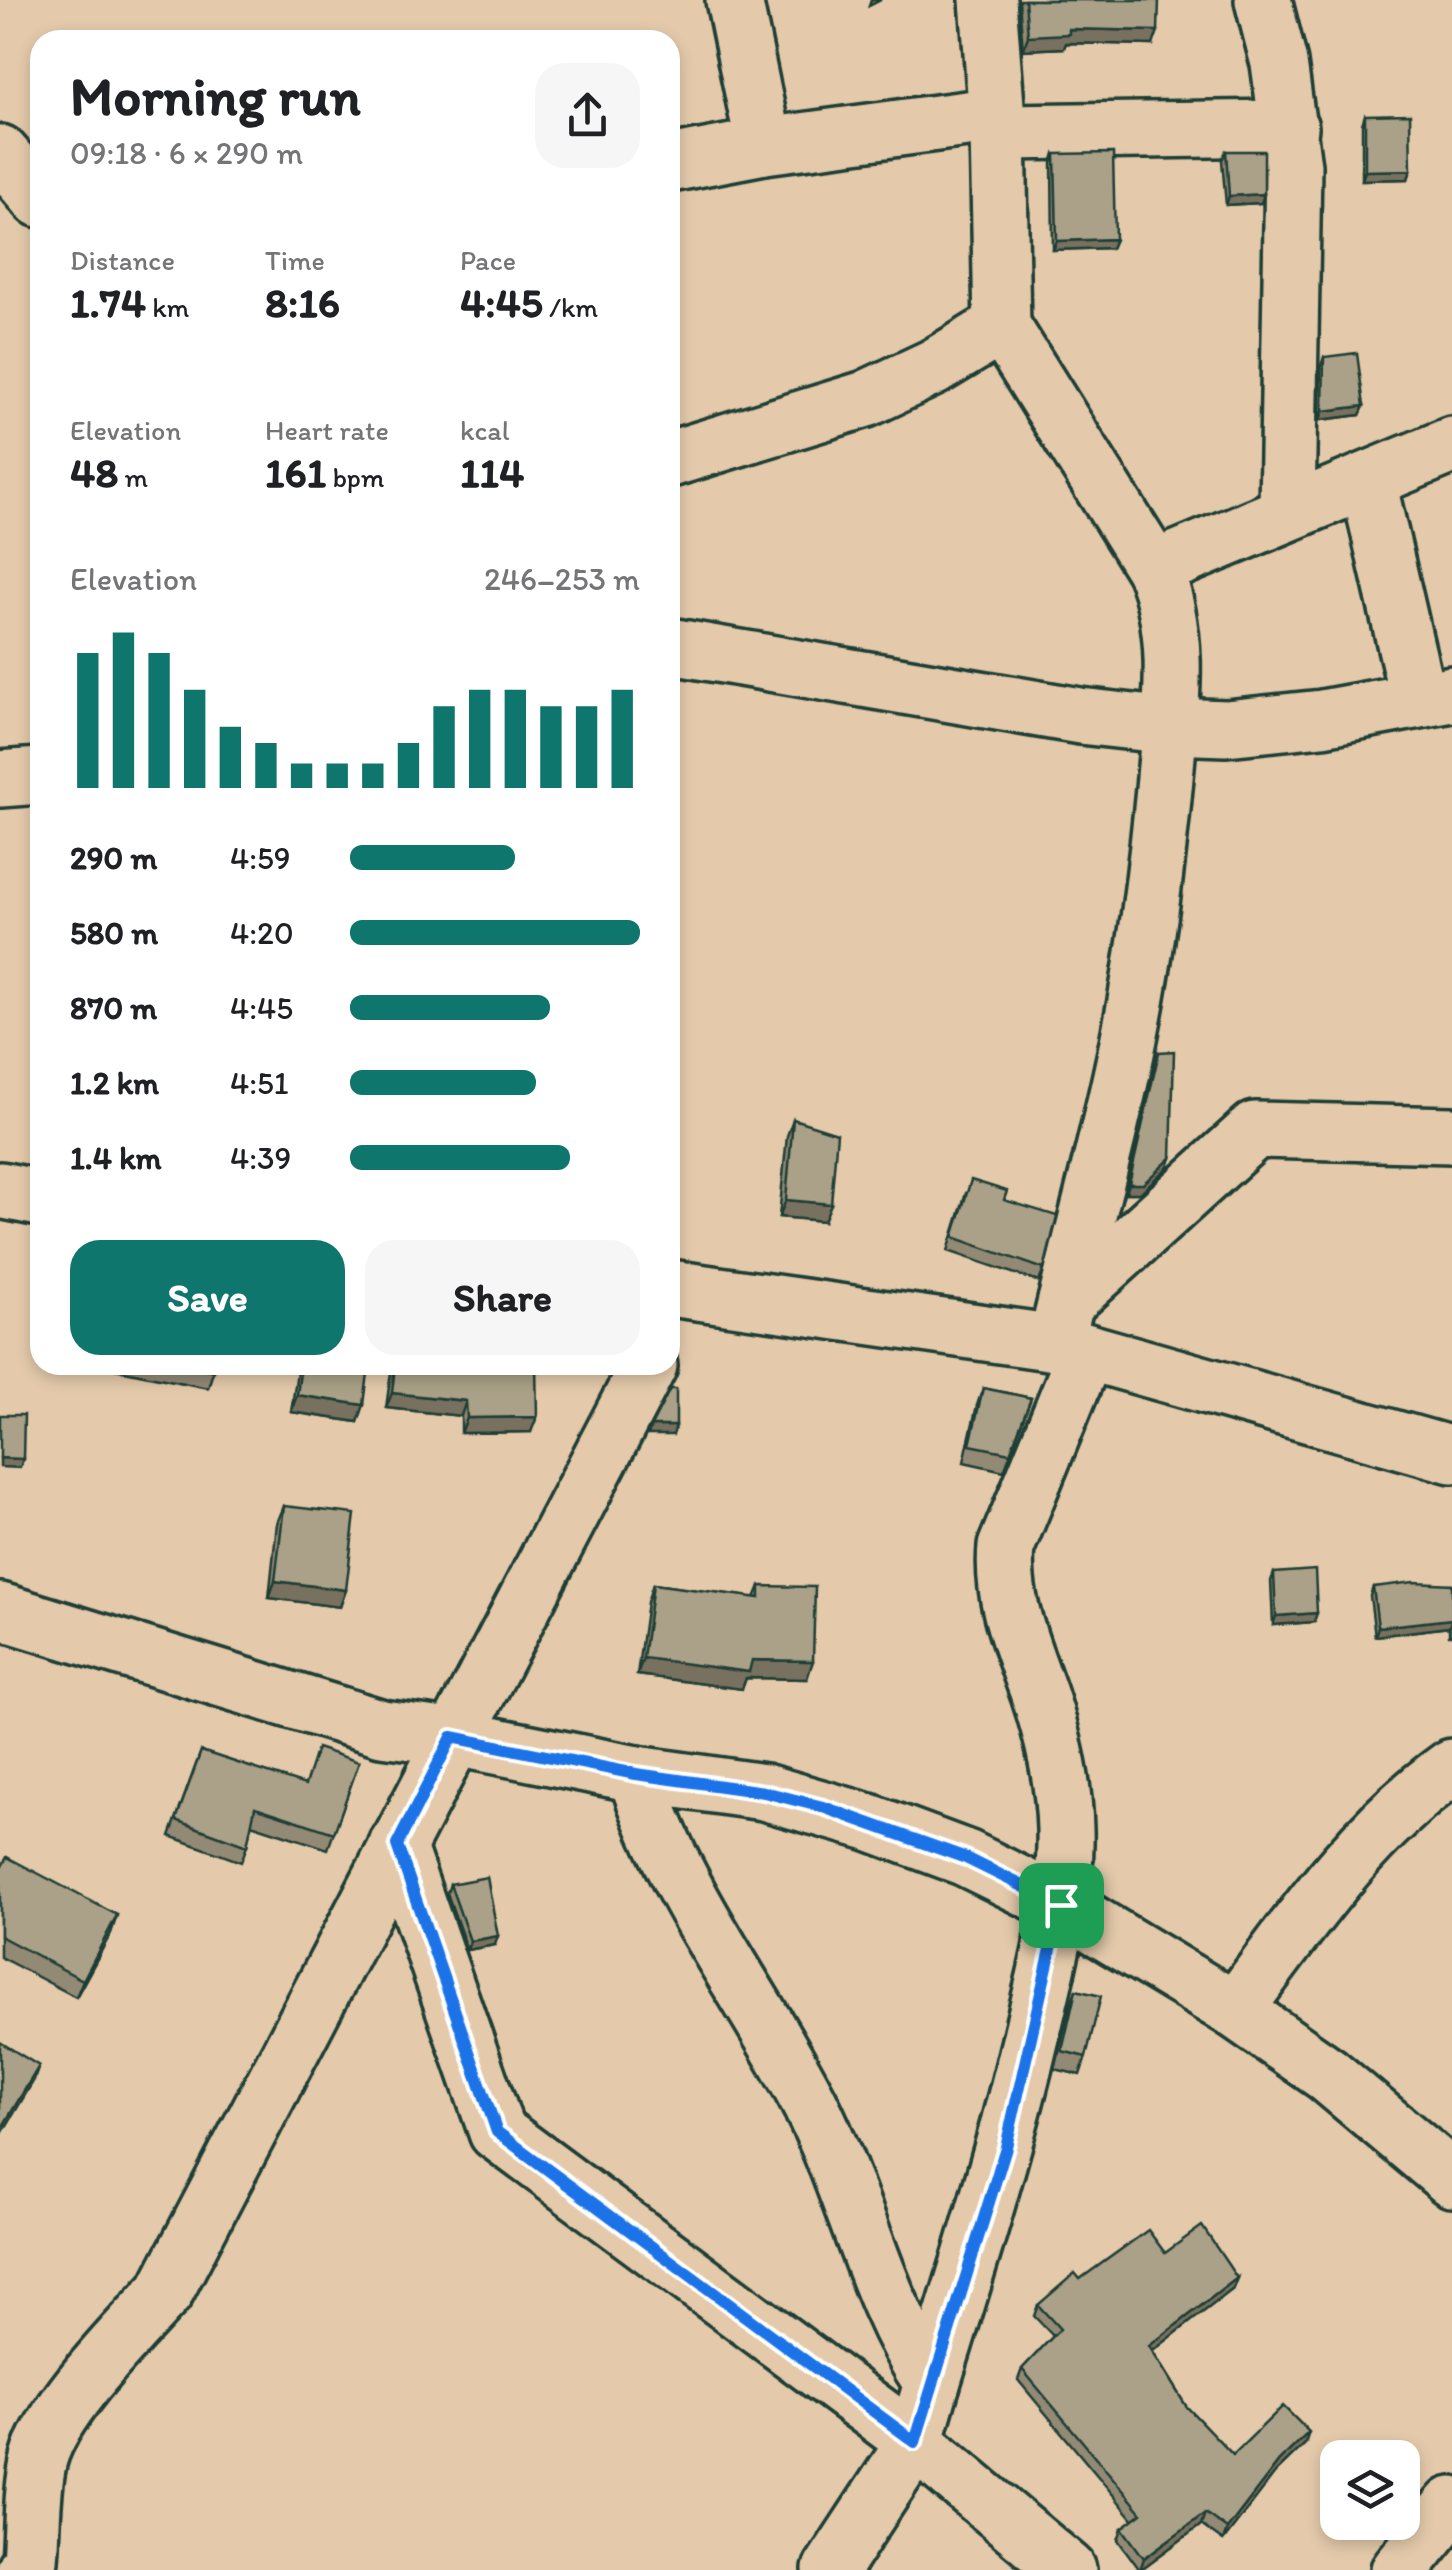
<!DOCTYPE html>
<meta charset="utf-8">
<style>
:root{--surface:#fff;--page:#f6f6f6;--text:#202124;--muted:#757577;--accent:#0f766e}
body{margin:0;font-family:Itim,sans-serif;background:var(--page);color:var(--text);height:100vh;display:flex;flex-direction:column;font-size:38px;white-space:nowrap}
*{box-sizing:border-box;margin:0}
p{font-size:32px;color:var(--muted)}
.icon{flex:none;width:55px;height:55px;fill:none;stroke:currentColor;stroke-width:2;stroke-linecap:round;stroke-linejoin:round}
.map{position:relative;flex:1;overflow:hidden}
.drawer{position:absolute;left:30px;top:30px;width:650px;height:1345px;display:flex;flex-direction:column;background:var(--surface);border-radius:30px;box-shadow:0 5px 15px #0003}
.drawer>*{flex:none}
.controls{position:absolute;left:1320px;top:2440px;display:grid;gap:20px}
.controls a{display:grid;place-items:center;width:100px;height:100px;border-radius:20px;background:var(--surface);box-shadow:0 5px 15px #0003;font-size:50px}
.pin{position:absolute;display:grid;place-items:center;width:85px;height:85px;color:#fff;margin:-42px;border-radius:20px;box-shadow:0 5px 15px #0006}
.round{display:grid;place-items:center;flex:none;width:105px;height:105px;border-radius:30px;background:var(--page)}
.head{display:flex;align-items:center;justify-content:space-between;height:170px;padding:0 40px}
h1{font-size:55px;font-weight:800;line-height:75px}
.figures{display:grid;grid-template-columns:repeat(3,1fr);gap:15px;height:170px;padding:10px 40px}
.figures div{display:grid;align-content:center}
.figures b{font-size:42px;font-weight:800}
.figures small{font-size:28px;font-weight:400}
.figures p{font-size:28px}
.chart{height:280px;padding:20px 40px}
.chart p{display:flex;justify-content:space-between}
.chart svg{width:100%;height:180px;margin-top:10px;stroke:var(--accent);stroke-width:6}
.button{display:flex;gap:20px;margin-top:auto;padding:20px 40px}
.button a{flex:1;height:115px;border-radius:30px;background:var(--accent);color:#fff;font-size:40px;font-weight:800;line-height:115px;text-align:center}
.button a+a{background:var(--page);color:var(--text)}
ul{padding:0 40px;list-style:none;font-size:32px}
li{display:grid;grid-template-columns:160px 120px 1fr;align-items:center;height:75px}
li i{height:25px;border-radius:12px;background:var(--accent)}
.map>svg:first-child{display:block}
</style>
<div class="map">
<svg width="1452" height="2570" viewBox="0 0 1452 2570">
<rect width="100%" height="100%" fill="#e4caab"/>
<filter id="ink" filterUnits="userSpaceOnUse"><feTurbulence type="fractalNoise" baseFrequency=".01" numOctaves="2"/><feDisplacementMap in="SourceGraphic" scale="20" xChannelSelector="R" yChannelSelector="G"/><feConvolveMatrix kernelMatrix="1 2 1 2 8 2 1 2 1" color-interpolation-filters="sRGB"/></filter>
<g filter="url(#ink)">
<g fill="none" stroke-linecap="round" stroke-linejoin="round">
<g stroke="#1f3d34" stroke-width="62">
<g id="minor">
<polyline points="734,0 764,146"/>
<path d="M988,0L998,132L1002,326L1154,569C1182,634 1171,708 1165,778C1157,863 1147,949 1130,1033C1110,1137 1080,1240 1056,1343"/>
<polyline points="1263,0 1279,63 1293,166 1287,510"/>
<polyline points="998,132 1290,128"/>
<polyline points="0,153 40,199"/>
<polyline points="670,164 764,146 997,115"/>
<polyline points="670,459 866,399 934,367 1002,326"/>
<polyline points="1368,482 1418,699"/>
<polyline points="1154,569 1452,445"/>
<polyline points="670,646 1080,716 1170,726 1226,728 1322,718 1452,694"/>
<polyline points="0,779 40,776"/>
<polyline points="0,1190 40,1198"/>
<polyline points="670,1288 1056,1343 1452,1455"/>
<polyline points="1066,1302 1255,1130 1452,1135"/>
<polyline points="0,1611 382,1728 451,1737 636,1774 764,1792 869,1822 966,1858 1061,1905 1235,2010 1327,2074 1452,2179"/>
<path d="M636,1774C674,1895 753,1993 810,2104C856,2196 875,2298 932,2383L915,2442L831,2570"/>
<polyline points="397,1845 497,2132 915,2442 1068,2570"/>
<path d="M1235,2010C1301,1921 1361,1832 1452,1767"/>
<path d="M932,2383C969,2264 1006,2146 1034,2024C1049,1960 1067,1895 1065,1829C1064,1785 1053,1735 1039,1694C1022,1646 1001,1599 1006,1547L1086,1352"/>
<path d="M24,2570L30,2560C33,2528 31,2490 39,2459C53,2407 128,2333 165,2292L649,1365"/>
<polyline points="1399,2570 1452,2505"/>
</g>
</g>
<use href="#minor" stroke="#e4caab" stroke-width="55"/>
</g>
<g fill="#938a75" stroke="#1f3d34" stroke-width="2.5">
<polygon points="1019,0 1159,0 1153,45 1066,43 1064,48 1023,50"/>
<polygon points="1365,115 1411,170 1408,179 1362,180 1362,124"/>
<polygon points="1226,151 1261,203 1226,205 1222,160"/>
<polygon points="1055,154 1115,239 1111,248 1053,250 1052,163"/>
<polygon points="1324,357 1364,406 1360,415 1320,420 1321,366"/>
<polygon points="1159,1052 1168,1167 1140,1193 1126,1193"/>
<polygon points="793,1119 824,1221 779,1217 787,1136"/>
<polygon points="966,1193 1004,1200 1044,1269 1039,1282 948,1251"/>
<polygon points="95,1365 215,1365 208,1388"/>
<polygon points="298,1365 369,1365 358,1422 291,1412"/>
<polygon points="392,1365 536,1365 531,1432 461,1433 461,1416 386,1408"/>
<polygon points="983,1388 1031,1398 1004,1471 964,1462 977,1405"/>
<polygon points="284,1506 346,1590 340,1607 269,1598 277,1523"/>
<polygon points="1274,1573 1314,1622 1273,1625 1271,1581"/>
<polygon points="653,1584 755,1598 760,1586 807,1679 746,1678 742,1689 637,1675 647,1602"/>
<polygon points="1452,1584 1452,1635 1449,1635 1449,1627 1375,1636 1370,1596 1373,1587"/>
<polygon points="201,1751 304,1785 359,1762 328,1849 251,1824 247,1846 241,1862 170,1836"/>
<polygon points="0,1870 117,1915 111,1933 76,1997 0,1957"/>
<polygon points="450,1884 495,1945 467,1950 447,1893"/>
<polygon points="1076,1990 1086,2057 1080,2075 1055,2069 1070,2007"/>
<polygon points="1165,2253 1233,2289 1152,2351 1186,2406 1233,2455 1305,2444 1275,2473 1223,2541 1201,2525 1140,2570 1118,2540 1122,2528 1134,2520 1018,2380 1022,2369 1053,2336 1034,2316 1038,2305 1080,2279"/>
</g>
<g fill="#78715f" stroke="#1f3d34" stroke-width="2.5">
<polygon points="871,0 881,0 869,6"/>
<polygon points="1069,29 1158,31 1153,45 1066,43 1064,48 1023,50 1028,36"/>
<polygon points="1411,170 1408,179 1362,180 1365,171"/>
<polygon points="1264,194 1261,203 1226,205 1229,196"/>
<polygon points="1115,239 1111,248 1053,250 1057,241"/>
<polygon points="1364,406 1360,415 1320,420 1323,411"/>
<polygon points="1171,1158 1168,1167 1140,1193 1126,1193 1129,1184"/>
<polygon points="786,1200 831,1204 824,1221 779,1217"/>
<polygon points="392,1393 466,1401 461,1416 386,1408"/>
<polygon points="297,1395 364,1405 358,1422 291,1412"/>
<polygon points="537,1417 531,1432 461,1433 467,1418"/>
<polygon points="651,1426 676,1426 673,1435 648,1435"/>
<polygon points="0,1458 23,1459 20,1468 0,1467"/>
<polygon points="275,1581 346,1590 340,1607 269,1598"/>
<polygon points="1317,1613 1314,1622 1273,1625 1276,1616"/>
<polygon points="1452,1619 1449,1627 1375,1636 1378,1627"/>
<polygon points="643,1658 752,1660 813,1661 807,1679 746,1678 742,1689 637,1675"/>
<polygon points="117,1915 111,1933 76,1997 83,1980"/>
<polygon points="498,1936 495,1945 467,1950 470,1941"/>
<polygon points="39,2066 34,2080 0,2137 0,2131"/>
<polygon points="1237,2278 1233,2289 1145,2357 1149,2346"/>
<polygon points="1309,2432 1305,2444 1275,2473 1223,2541 1227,2529 1279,2461"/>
<polygon points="1205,2513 1201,2525 1140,2570 1144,2558"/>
</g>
<g fill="#aba188" stroke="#1f3d34" stroke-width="2.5">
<polygon points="1025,0 1159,0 1158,31 1069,29 1069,34 1028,36"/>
<polygon points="1410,114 1411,170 1365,171 1365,115"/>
<polygon points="1226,151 1264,151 1264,194 1229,196"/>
<polygon points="1113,153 1115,239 1057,241 1055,154"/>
<polygon points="1357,353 1364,406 1323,411 1324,357"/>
<polygon points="1174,1051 1171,1158 1143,1184 1129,1184 1159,1052"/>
<polygon points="793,1119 837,1133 831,1204 786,1200"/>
<polygon points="971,1180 1007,1191 1004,1200 1057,1216 1044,1269 953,1237"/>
<polygon points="186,1365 215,1365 214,1371"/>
<polygon points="301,1365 369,1365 364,1405 297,1395"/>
<polygon points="395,1365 536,1365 537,1417 467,1418 466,1401 392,1393"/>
<polygon points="983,1388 1031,1398 1010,1453 970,1445"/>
<polygon points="670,1389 676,1389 676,1426 651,1426"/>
<polygon points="0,1415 24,1415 23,1459 0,1458"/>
<polygon points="284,1506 355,1514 346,1590 275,1581"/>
<polygon points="1315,1570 1317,1613 1276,1616 1274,1573"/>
<polygon points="1414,1582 1452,1584 1452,1619 1378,1627 1373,1587"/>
<polygon points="653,1584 760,1598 760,1586 815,1587 813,1661 752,1660 749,1672 643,1658"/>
<polygon points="317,1748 359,1762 334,1833 255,1807 247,1846 176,1820 201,1751 305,1785"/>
<polygon points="7,1857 117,1915 83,1980 0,1936 0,1870"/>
<polygon points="487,1877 498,1936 470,1941 450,1884"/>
<polygon points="1076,1990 1101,1996 1086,2057 1062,2051"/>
<polygon points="0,2042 39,2066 0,2131"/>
<polygon points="1202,2226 1237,2278 1149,2346 1186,2406 1233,2455 1283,2406 1309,2432 1279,2461 1227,2529 1205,2513 1144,2558 1122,2528 1142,2513 1022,2369 1060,2329 1038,2305 1075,2273 1080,2279 1148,2230 1165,2253"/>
</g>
</g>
<g fill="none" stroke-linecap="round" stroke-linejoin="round" filter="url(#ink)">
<g stroke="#fff" stroke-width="20">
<polygon id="route" points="452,1737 636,1774 764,1792 823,1807 966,1858 1061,1905 1006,2147 915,2442 497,2132 397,1845"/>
</g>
<use href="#route" stroke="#1a73e8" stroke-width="12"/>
</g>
</svg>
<div class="controls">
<a><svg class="icon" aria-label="layers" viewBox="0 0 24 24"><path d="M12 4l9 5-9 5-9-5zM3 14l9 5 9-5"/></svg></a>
</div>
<div class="pin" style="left:1061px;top:1905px;background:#1e9e55"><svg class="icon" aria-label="arrive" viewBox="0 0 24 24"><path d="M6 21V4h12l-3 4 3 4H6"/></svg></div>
<section class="drawer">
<div class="head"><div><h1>Morning run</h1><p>09:18 · 6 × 290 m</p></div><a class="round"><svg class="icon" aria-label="share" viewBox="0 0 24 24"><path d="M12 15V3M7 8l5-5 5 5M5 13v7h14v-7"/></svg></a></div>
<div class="figures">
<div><p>Distance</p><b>1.74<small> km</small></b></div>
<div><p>Time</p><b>8:16</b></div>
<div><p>Pace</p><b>4:45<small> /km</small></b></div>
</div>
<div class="figures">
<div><p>Elevation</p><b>48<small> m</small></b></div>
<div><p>Heart rate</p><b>161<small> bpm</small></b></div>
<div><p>kcal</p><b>114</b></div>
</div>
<div class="chart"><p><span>Elevation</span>246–253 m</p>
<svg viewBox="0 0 160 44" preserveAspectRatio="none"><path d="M5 44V11M15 44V6M25 44V11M35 44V20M45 44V29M55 44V33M65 44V38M75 44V38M85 44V38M95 44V33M105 44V24M115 44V20M125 44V20M135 44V24M145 44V24M155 44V20"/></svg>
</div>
<ul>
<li><b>290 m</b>4:59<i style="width:57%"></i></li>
<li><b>580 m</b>4:20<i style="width:100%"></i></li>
<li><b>870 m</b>4:45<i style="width:69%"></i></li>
<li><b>1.2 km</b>4:51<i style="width:64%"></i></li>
<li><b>1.4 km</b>4:39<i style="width:76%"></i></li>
</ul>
<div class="button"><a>Save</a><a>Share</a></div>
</section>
</div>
